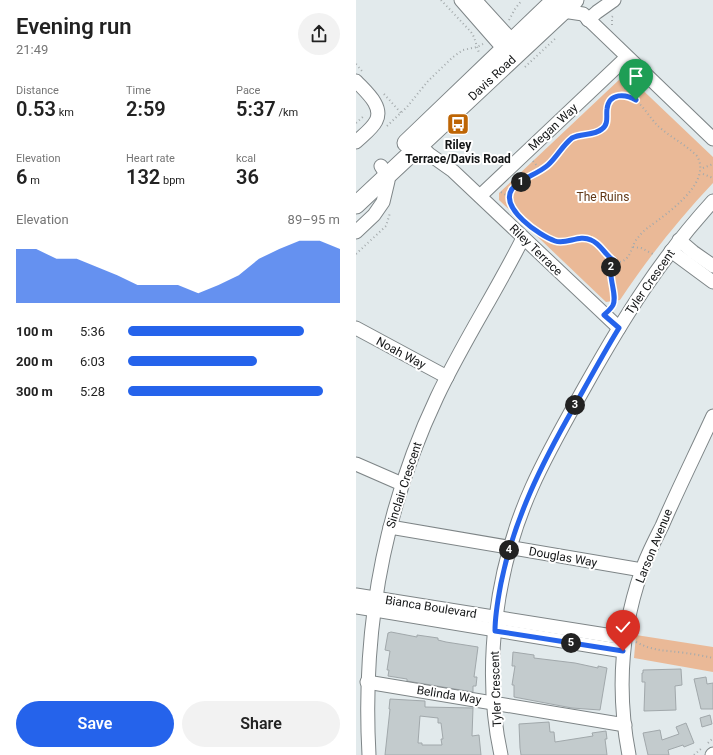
<!DOCTYPE html>
<meta charset="utf-8">
<style>
:root{--surface:#fff;--page:#f2f2f2;--text:#222;--muted:#767676;--accent:#2563eb}
body{margin:0;font-family:Roboto,sans-serif;background:var(--page);color:var(--text);height:100vh;display:flex;flex-direction:column;font-size:15px;white-space:nowrap}
*{box-sizing:border-box;margin:0}
p{font-size:13px;color:var(--muted)}
.icon{flex:none;width:22px;height:22px;fill:none;stroke:currentColor;stroke-width:2;stroke-linecap:round;stroke-linejoin:round}
.map{position:relative;flex:1;overflow:hidden}
.drawer{display:flex;flex-direction:column;background:var(--surface);width:356px}
.drawer>*{flex:none}
.pin{position:absolute;display:grid;place-items:center;width:34px;height:34px;color:#fff;margin:-41px -17px;border-radius:50% 50% 50% 0;rotate:-45deg;box-shadow:0 0 4px #0007}
.pin .icon{rotate:45deg}
.km{position:absolute;width:20px;height:20px;margin:-10px;border-radius:50%;background:#222;color:#fff;font-size:11px;line-height:20px;text-align:center}
.round{display:grid;place-items:center;flex:none;width:42px;height:42px;border-radius:21px;background:var(--page)}
.summary{display:flex;align-items:center;justify-content:space-between;height:68px;padding:0 16px}
h1{font-size:22px;font-weight:600;line-height:30px}
.stats{display:grid;grid-template-columns:repeat(3,1fr);gap:6px;height:68px;padding:4px 16px}
.stats div{display:grid;align-content:center}
.stats b{font-size:20px;font-weight:600}
.stats small{font-size:11px;font-weight:400}
.stats p{font-size:11px}
.chart{height:112px;padding:8px 16px}
.chart p{display:flex;justify-content:space-between}
.chart svg{width:100%;height:72px;margin-top:4px;fill:var(--accent);opacity:.7}
.action{display:flex;gap:8px;margin-top:auto;padding:8px 16px}
.action a{flex:1;height:46px;border-radius:24px;background:var(--accent);color:#fff;font-size:16px;font-weight:600;line-height:46px;text-align:center}
.action a+a{background:var(--page);color:var(--text)}
ul{padding:0 16px;list-style:none;font-size:13px}
li{display:grid;grid-template-columns:64px 48px 1fr;align-items:center;height:30px}
li i{height:10px;border-radius:5px;background:var(--accent)}
main{display:flex;flex:1;min-height:0}
.map>svg:first-child{display:block}
</style>
<main>
<section class="drawer">
<div class="summary"><div><h1>Evening run</h1><p>21:49</p></div><a class="round"><svg class="icon" aria-label="share" viewBox="0 0 24 24"><path d="M12 15V3M7 8l5-5 5 5M5 13v7h14v-7"/></svg></a></div>
<div class="stats">
<div><p>Distance</p><b>0.53<small> km</small></b></div>
<div><p>Time</p><b>2:59</b></div>
<div><p>Pace</p><b>5:37<small> /km</small></b></div>
</div>
<div class="stats">
<div><p>Elevation</p><b>6<small> m</small></b></div>
<div><p>Heart rate</p><b>132<small> bpm</small></b></div>
<div><p>kcal</p><b>36</b></div>
</div>
<div class="chart"><p><span>Elevation</span>89–95 m</p>
<svg viewBox="0 0 160 44" preserveAspectRatio="none"><path d="M0 44V11L10 11L20 17L30 17L40 22L50 27L60 33L70 33L80 33L90 38L100 33L110 27L120 17L130 11L140 6L150 6L160 11V44z"/></svg>
</div>
<ul>
<li><b>100 m</b>5:36<i style="width:83%"></i></li>
<li><b>200 m</b>6:03<i style="width:61%"></i></li>
<li><b>300 m</b>5:28<i style="width:92%"></i></li>
</ul>
<div class="action"><a>Save</a><a>Share</a></div>
</section>
<div class="map">
<svg width="357" height="755" viewBox="0 0 357 755">
<rect width="100%" height="100%" fill="#e2eaec"/>
<g fill="#eab997">
<path d="M265,78H274L357,157V183C322,220 292,258 264,300L250,302L143,200V193Z"/>
<polygon points="280,635 357,647 357,672 278,658"/>
</g>
<g fill="#c3cbcd" stroke="#a1a8ab" fill-rule="evenodd">
<polygon points="35,632 61,637 61,635 82,638 82,640 90,642 122,647 118,677 121,677 120,686 117,686 117,692 51,681 51,679 32,676 33,670 31,670 34,651 29,650 32,633"/>
<polygon points="157,652 178,655 178,658 219,663 242,668 242,666 251,668 244,710 216,708 158,697 158,685 156,685 159,666 156,666"/>
<polygon points="325,669 326,685 319,686 320,710 288,711 289,682 286,682 286,673 287,673 287,670"/>
<polygon points="350,677 351,684 357,683 357,709 345,709 338,679"/>
<path d="M34,699L69,701V707L117,708L116,736L123,735L125,755H29L34,709H33ZM64,716L82,718V723H85L87,739H85L86,745H66V743H62Z"/>
<polygon points="354,715 356,724 346,727 344,718"/>
<polygon points="193,722 194,732 198,732 199,742 237,736 236,733 250,731 251,739 249,739 251,755 165,755 164,748 163,724"/>
<polygon points="330,723 338,743 328,747 327,745 312,750 313,755 292,755 287,733 304,730 306,740 323,734 320,727"/>
</g>
<g fill="none" stroke-linecap="round" stroke-linejoin="round">
<g stroke="#7e8587" stroke-width="15">
<g id="minor">
<polyline points="105,0 154,56"/>
<polyline points="119,0 162,47"/>
<polyline points="207,11 227,14 357,139"/>
<polyline points="232,20 241,12 258,0"/>
<path d="M0,81C9,91 28,106 20,121C16,129 6,136 0,142"/>
<polyline points="58,140 73,154 97,171 263,328"/>
<polyline points="124,196 271,57"/>
<polyline points="0,232 18,215 27,202 32,181 30,174 25,166"/>
<polyline points="323,240 337,252 357,266"/>
<polyline points="315,251 357,282"/>
<polyline points="0,328 91,377"/>
<polyline points="0,464 46,484"/>
<polyline points="34,527 286,570"/>
<polyline points="0,595 269,638"/>
<polyline points="0,607 267,651"/>
<polyline points="11,682 269,725"/>
<path d="M13,755C6,630 27,511 81,397C107,342 140,292 167,238"/>
<path d="M145,755C126,668 140,567 176,487C192,451 212,417 231,383C268,317 305,258 357,201"/>
<path d="M273,755C261,693 265,629 286,570C291,555 299,540 306,526C322,489 340,453 357,416"/>
<polyline points="356,755 357,754"/>
</g>
</g>
<g stroke="#7e8587" stroke-width="19">
<g id="major">
<polyline points="50,143 199,0"/>
<polyline points="0,205 219,0"/>
</g>
</g>
<g stroke="#a4aaac" stroke-width="2" stroke-dasharray="1 3" stroke-linecap="butt">
<polyline points="85,0 115,32 118,37 123,53"/>
<polyline points="153,20 159,9 166,0"/>
<polyline points="256,25 256,17 257,16"/>
<polyline points="0,64 6,71"/>
<polyline points="169,67 201,37"/>
<polyline points="265,77 269,87 269,95"/>
<polyline points="28,94 45,113"/>
<path d="M263,95C283,95 290,114 302,126C314,137 329,144 341,156C357,183 310,214 293,227C288,230 284,235 280,240C275,248 275,258 265,262C249,260 246,241 231,238C221,236 211,243 201,241C186,238 146,210 155,191C160,181 175,177 185,171C199,161 204,148 216,138C226,132 241,136 248,127C257,116 244,102 263,95Z"/>
<polyline points="0,123 9,115"/>
<polyline points="31,126 51,107 72,81 97,57 107,50 121,47 127,44"/>
<polyline points="177,161 185,171"/>
<polyline points="347,168 357,164"/>
<polyline points="347,174 357,178"/>
<polyline points="145,192 153,197"/>
<polyline points="277,247 285,248 299,255"/>
<polyline points="0,254 30,226 34,213"/>
<path d="M256,306C261,291 250,275 257,260"/>
<path d="M280,642C299,652 310,650 329,653C338,654 348,656 357,658"/>
<polyline points="352,743 357,738"/>
<polyline points="338,755 346,748"/>
</g>
<use href="#minor" stroke="#fff" stroke-width="13"/>
<use href="#major" stroke="#fff" stroke-width="17"/>
</g>
<g fill="none" stroke-linecap="round" stroke-linejoin="round">
<g stroke="#fff" stroke-width="8">
<path id="route" d="M267,651L139,631C139,614 142,599 145,583C158,519 186,463 218,407C233,380 247,354 263,328L248,315C251,312 255,309 257,305C262,294 250,275 257,260C248,254 245,244 235,240C223,234 211,245 199,241C184,236 143,208 156,189C164,178 181,175 192,165C201,157 206,146 216,138C225,133 238,136 246,129C253,124 250,116 251,109C253,92 270,94 280,100"/>
</g>
<use href="#route" stroke="#2563eb" stroke-width="5"/>
</g>
<defs>
<g id="bus-square" transform="scale(1.15)"><rect x="-9" y="-9" width="18" height="18" rx="4" fill="#be6504" stroke="#fff"/><path d="M-5-6H5V4H4V6H2V4H-2V6H-4V4H-5ZM-3.5-4V0h7V-4ZM-3.5 1.2v1.5H-2V1.2ZM2 1.2v1.5H3.5V1.2Z" fill="#fff"/></g>
</defs>
<g fill-rule="evenodd">
<use href="#bus-square" x="102" y="124"/>
</g>
<g text-anchor="middle" dominant-baseline="central" stroke-width="4" stroke-linejoin="round" paint-order="stroke">
<g font-size="12" fill="#131516" stroke="#fff">
<text transform="translate(136 78) rotate(-43)">Davis Road</text>
<text transform="translate(197 127) rotate(-43)">Megan Way</text>
<text transform="translate(180 250) rotate(44)">Riley Terrace</text>
<text transform="translate(294 282) rotate(-55)">Tyler Crescent</text>
<text transform="translate(45 353) rotate(28)">Noah Way</text>
<text transform="translate(48 485) rotate(-72)">Sinclair Crescent</text>
<text transform="translate(298 546) rotate(-68)">Larson Avenue</text>
<text transform="translate(207 557) rotate(10)">Douglas Way</text>
<text transform="translate(75 607) rotate(9)">Bianca Boulevard</text>
<text transform="translate(140 689) rotate(-92)">Tyler Crescent</text>
<text transform="translate(93 695) rotate(9)">Belinda Way</text>
</g>
<g font-size="12" font-weight="bold" fill="#131516" stroke="#fff">
<text x="102" y="145">Riley<tspan x="102" dy="14">Terrace/Davis Road</tspan></text>
</g>
<g font-size="12" fill="#623817" stroke="#fff">
<text x="247" y="197">The Ruins</text>
</g>
</g>
</svg>
<div class="pin" style="left:280px;top:100px;background:#1e9e55"><svg class="icon" aria-label="arrive" viewBox="0 0 24 24"><path d="M6 21V4h12l-3 4 3 4H6"/></svg></div>
<div class="pin" style="left:267px;top:651px;background:#d93025"><svg class="icon" aria-label="check" viewBox="0 0 24 24"><path d="M5 12l5 5 9-10"/></svg></div>
<b class="km" style="left:165px;top:182px">1</b>
<b class="km" style="left:255px;top:267px">2</b>
<b class="km" style="left:219px;top:405px">3</b>
<b class="km" style="left:153px;top:550px">4</b>
<b class="km" style="left:215px;top:643px">5</b>
</div>
</main>
